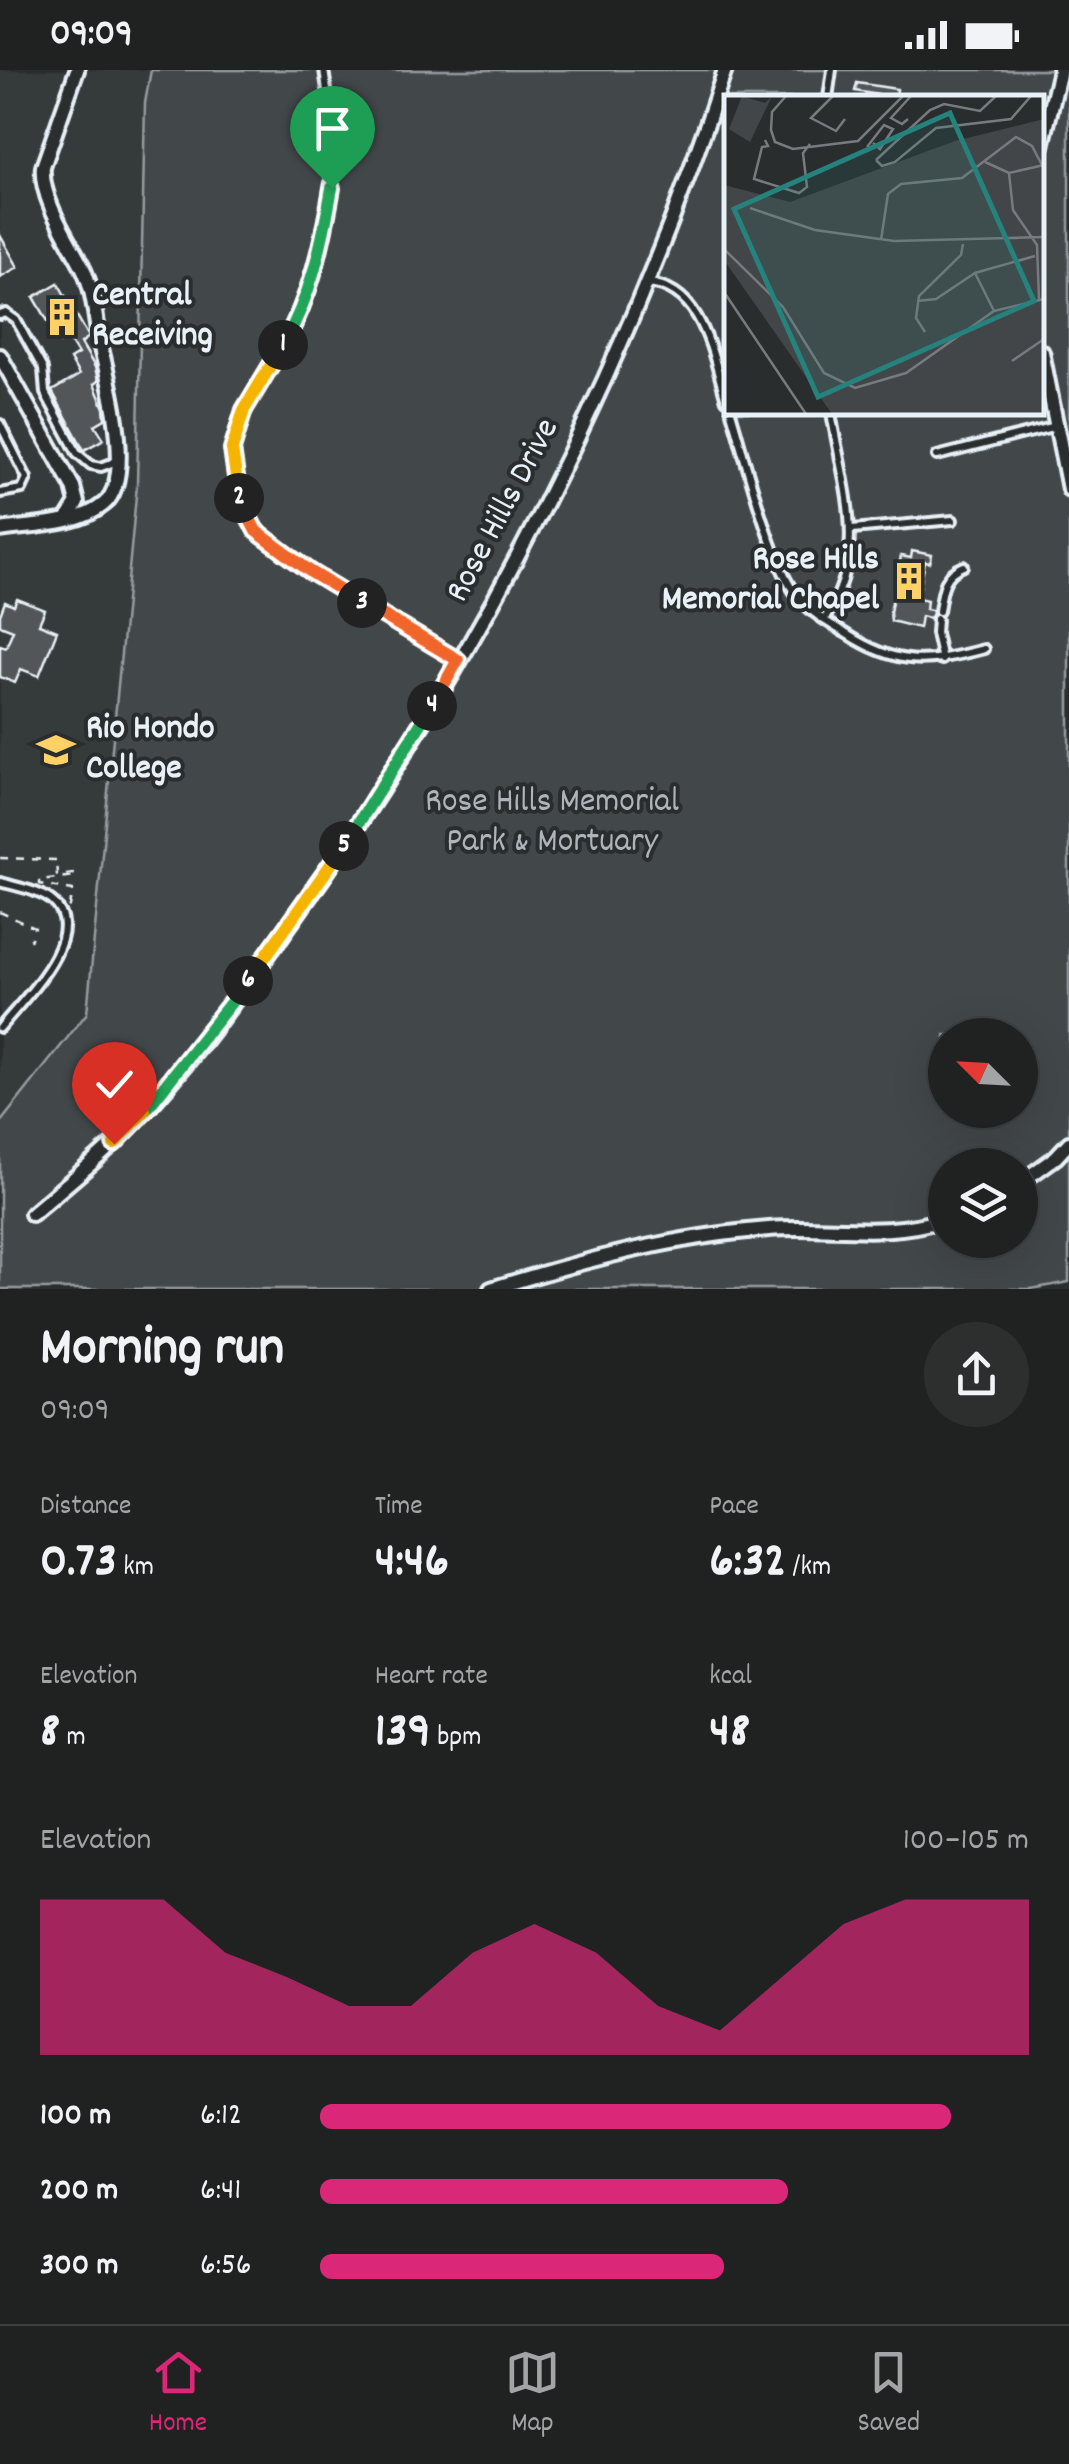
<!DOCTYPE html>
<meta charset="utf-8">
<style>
:root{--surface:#202222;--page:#2d2f2f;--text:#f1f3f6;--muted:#a2a4a5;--line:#3d3f40;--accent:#db2777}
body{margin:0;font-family:Dekko,sans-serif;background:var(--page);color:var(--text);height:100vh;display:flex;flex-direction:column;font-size:38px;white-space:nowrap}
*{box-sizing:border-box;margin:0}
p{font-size:32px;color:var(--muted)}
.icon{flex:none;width:55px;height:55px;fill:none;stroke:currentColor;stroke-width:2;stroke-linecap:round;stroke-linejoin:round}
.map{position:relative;height:1219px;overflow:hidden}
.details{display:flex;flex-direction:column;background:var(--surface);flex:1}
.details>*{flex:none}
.needle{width:65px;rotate:294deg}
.buttons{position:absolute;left:928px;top:948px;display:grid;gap:20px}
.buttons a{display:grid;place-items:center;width:110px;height:110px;border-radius:50%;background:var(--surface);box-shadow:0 10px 40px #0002,0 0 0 2px var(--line);font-size:50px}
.pin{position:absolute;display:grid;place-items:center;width:85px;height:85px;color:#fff;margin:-102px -42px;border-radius:50% 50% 50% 0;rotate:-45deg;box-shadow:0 0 10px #0007}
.pin .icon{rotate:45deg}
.km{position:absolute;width:50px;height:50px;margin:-25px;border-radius:50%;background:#222;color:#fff;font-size:28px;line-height:50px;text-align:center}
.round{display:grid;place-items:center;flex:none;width:105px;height:105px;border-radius:52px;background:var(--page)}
.overview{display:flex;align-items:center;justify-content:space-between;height:170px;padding:0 40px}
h1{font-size:55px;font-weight:700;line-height:75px}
.stats{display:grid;grid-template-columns:repeat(3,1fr);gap:15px;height:170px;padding:10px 40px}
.stats div{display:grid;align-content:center}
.stats b{font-size:50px;font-weight:700}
.stats small{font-size:28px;font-weight:400}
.stats p{font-size:28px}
.chart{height:280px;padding:20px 40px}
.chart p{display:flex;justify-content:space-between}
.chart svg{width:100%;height:180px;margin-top:10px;fill:var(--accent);opacity:.7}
ul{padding:0 40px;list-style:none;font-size:32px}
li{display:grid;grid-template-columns:160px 120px 1fr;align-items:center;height:75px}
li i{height:25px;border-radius:12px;background:var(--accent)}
.status{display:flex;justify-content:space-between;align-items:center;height:70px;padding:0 50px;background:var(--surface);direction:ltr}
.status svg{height:28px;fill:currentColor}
.dock{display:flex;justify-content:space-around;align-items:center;height:140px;border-top:2px solid var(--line);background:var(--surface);font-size:28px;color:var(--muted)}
.dock a{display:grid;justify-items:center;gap:5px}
.dock .selected{color:var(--accent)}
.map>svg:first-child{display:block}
</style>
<div class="status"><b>09:09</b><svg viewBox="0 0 49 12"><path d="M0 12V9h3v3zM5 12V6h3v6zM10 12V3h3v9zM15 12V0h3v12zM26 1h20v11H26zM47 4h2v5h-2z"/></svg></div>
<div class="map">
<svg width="1069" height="1219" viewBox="0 0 1069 1219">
<rect width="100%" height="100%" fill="#2a2d2e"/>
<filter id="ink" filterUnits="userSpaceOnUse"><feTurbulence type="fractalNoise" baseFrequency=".01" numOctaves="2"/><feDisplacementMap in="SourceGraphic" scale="20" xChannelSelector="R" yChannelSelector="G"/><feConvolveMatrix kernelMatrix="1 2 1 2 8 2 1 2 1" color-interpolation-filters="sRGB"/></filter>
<g filter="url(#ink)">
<polygon fill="#363a3b" points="0,0 151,0 145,33 137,415 87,944 0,1053"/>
<path fill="#424648" stroke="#959ca0" stroke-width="2.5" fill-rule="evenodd" d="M151,0H1069V1212L1031,1219H0V1053L87,943L137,415L145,33ZM726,28H1042V342H726ZM945,965H1020V1040H945ZM945,1095H1020V1170H945Z"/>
<g fill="#535759" stroke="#e8f1f8" stroke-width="2.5">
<polygon points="857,13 897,19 896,28 855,21"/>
<polygon points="0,165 18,197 0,207"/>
<polygon points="58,213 89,267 81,273 95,297 98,311 94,314 104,338 105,349 95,355 104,369 84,380 52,321 79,305 70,289 78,284 68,268 60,272 34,227"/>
<polygon points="912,481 932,485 930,493 925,492 918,528 927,530 926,539 932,540 933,544 930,548 921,546 919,558 891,551 890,542 901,486 911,488"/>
<polygon points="17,529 45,540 39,554 57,561 39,606 21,599 15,613 0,607 0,575 6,577 13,560 0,555 0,545 5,532 14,536"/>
</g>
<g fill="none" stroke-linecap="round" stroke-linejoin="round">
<g stroke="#e8f1f8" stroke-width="14">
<g id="lane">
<path d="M324,0C337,75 333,146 309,219C292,273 240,323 233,377C232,386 235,398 237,407C241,441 256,461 282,483L457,589"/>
<polyline points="828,28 832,0"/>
<path d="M647,213C703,217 712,285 726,330"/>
<polyline points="0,245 6,243 16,250 43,299 45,323 77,383 91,395 101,397 117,391"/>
<path d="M731,342C745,387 772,501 801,531C813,544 830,554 845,563C897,597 926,594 984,579"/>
<polyline points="0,354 27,408 22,419 0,423"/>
<polyline points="937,386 1056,356"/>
<polyline points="852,459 953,450"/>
<path d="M939,541C942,521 943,504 964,496"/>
<polyline points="937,549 936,563 942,590"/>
<path d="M824,550C870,480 843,418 831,342"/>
<path d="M0,812C17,817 38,820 52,831C92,865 21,931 0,958"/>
</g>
</g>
<g stroke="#e8f1f8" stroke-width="20">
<g id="street">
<polyline points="1042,76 1060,0"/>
<polyline points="1042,282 1069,419"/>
<polyline points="0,286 73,417 77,433 67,449"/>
<path d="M0,460C31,455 79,456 104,434C135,408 109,313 101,278C95,251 95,221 82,196C68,169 40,128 43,97L77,0"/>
<polyline points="1020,1113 1056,1087 1069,1073"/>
<path d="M32,1144C68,1113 106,1083 139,1048C195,988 244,918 292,851C475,596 628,299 725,0"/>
<path d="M491,1219C581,1191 674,1166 769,1159C832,1154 881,1169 945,1149"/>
</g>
</g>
<g stroke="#e8f1f8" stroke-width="2.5" stroke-dasharray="8 8" stroke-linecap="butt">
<polyline points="0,788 56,790 57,805 74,803 75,806 39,810 39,814 73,820 69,841"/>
<polyline points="0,842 35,858 30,871"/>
</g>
<use href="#lane" stroke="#2a2d2e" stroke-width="6"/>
<use href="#street" stroke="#2a2d2e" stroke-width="12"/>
</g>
</g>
<g fill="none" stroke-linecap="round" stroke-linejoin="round" filter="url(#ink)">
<g stroke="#fff" stroke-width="20">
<path id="split-1" d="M283,275C311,227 322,174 332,118"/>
</g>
<g stroke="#fff" stroke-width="20">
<polyline id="split-2" points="239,428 232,379 244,340 283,275"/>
</g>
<g stroke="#fff" stroke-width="20">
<polyline id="split-3" points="239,428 256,461 311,502 362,533"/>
</g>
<g stroke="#fff" stroke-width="20">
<polyline id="split-4" points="362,533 458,590 432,636"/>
</g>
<g stroke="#fff" stroke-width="20">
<polyline id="split-5" points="344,776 432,636"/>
</g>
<g stroke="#fff" stroke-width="20">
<polyline id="split-6" points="248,911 344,776"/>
</g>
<g stroke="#fff" stroke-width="20">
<polyline id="split-7" points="145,1041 248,911"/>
</g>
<g stroke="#fff" stroke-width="20">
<polyline id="split-8" points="114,1074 145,1041"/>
</g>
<use href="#split-1" stroke="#22a559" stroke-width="12"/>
<use href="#split-2" stroke="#f5b400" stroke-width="12"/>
<use href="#split-3" stroke="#f0652b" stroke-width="12"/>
<use href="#split-4" stroke="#f0652b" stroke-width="12"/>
<use href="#split-5" stroke="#22a559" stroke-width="12"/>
<use href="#split-6" stroke="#f5b400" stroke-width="12"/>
<use href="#split-7" stroke="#22a559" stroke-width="12"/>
<use href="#split-8" stroke="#f5b400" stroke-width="12"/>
</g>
<defs>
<g id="building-bare" transform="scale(3)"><path d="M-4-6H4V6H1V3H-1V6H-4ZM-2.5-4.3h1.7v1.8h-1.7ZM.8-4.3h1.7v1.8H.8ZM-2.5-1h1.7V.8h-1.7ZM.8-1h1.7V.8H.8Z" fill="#ffd166" stroke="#2a2d2e" stroke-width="2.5" paint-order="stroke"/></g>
<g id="university-bare" transform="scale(3)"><path d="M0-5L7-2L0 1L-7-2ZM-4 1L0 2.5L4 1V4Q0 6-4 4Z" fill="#ffd166" stroke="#2a2d2e" stroke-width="2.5" paint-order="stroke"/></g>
</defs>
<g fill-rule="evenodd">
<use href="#building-bare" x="62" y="247"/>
<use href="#building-bare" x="909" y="511"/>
<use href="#university-bare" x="56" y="680"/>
</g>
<g text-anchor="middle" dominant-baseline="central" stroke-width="8" stroke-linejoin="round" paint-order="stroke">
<g font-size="35" font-weight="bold" fill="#e8f1f8" stroke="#2a2d2e" text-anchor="start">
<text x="92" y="227">Central<tspan x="92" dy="40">Receiving</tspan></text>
<text x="879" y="491" text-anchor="end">Rose Hills<tspan x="879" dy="40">Memorial Chapel</tspan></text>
<text x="86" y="660">Rio Hondo<tspan x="86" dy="40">College</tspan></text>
</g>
<g font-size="35" fill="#e8f1f8" stroke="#2a2d2e">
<text transform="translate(504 441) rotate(-62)">Rose Hills Drive</text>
</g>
<g font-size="35" fill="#aeb5ba" stroke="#2a2d2e">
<text x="552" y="733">Rose Hills Memorial<tspan x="552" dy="40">Park &amp; Mortuary</tspan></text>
</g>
</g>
<g transform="translate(724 25)">
<rect width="320" height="320" fill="#2a2d2e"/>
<path d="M18,1L41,8L48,1L26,47L5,34ZM320,24V319H108L0,165V90L66,107L231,46Z" fill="#424648"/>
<path fill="none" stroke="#767b7f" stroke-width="2.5" d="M62,1L48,17L47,35L51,47L69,54L134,46L179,1M109,1L87,23L112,36L121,24M184,24L178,29L167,23L187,1M41,45L44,51L38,52L30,84L75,98L83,92L79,58L86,49M143,52L160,30L169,34L156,54L149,48M152,65L158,71L171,67L212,33L287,24L307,1M152,65L206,15L220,9L256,16L272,1M261,67L285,78L320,70M285,78L289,115L313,150L315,204M26,113L91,135L170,146L320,142M157,145L164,99L177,89L238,83L292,42L308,51L319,72M0,154L59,212L100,278L131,293L182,278L270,216L320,204M251,178L270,216M0,197L82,319M193,206L212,204L251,178L311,161M201,237L192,223L195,201L237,160L239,149M288,266L320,244"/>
<path fill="#25827c" fill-opacity="0.15" stroke="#25827c" stroke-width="5" d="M226,18L310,206L94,302L10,114Z"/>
<rect width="320" height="320" fill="none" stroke="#e8f1f8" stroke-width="5"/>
</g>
</svg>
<div class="buttons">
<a><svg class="needle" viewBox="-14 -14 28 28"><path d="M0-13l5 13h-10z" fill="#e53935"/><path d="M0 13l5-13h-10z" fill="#a2a4a5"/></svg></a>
<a><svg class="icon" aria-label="layers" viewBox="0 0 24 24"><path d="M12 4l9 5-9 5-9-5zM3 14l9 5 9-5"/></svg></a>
</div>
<div class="pin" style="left:332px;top:118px;background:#1e9e55"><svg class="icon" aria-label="arrive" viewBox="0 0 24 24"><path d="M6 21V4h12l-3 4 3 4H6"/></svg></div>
<div class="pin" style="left:114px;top:1074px;background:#d93025"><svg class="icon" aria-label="check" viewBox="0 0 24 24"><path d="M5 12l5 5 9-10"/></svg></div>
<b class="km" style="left:283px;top:275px">1</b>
<b class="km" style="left:239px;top:428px">2</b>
<b class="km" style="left:362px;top:533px">3</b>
<b class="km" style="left:432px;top:636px">4</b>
<b class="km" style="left:344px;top:776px">5</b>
<b class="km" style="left:248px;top:911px">6</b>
</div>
<section class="details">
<div class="overview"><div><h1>Morning run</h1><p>09:09</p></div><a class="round"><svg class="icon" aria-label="share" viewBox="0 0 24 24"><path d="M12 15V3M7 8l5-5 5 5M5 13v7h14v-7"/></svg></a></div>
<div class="stats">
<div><p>Distance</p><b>0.73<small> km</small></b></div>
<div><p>Time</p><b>4:46</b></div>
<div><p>Pace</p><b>6:32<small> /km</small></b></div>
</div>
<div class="stats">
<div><p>Elevation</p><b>8<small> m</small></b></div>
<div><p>Heart rate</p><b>139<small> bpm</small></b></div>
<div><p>kcal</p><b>48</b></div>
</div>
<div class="chart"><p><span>Elevation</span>100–105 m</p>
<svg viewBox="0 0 160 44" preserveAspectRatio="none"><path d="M0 44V6L10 6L20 6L30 19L40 25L50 32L60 32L70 19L80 12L90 19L100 32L110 38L120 25L130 12L140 6L150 6L160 6V44z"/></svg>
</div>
<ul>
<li><b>100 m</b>6:12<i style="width:89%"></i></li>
<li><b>200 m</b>6:41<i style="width:66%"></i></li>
<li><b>300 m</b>6:56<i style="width:57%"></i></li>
</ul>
</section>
<nav class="dock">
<a class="selected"><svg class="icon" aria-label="home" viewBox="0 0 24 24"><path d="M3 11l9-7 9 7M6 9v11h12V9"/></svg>Home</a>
<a><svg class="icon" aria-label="map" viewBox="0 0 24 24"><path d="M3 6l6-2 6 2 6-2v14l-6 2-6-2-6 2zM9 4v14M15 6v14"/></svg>Map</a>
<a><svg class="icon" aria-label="saved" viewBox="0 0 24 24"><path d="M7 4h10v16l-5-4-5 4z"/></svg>Saved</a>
</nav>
